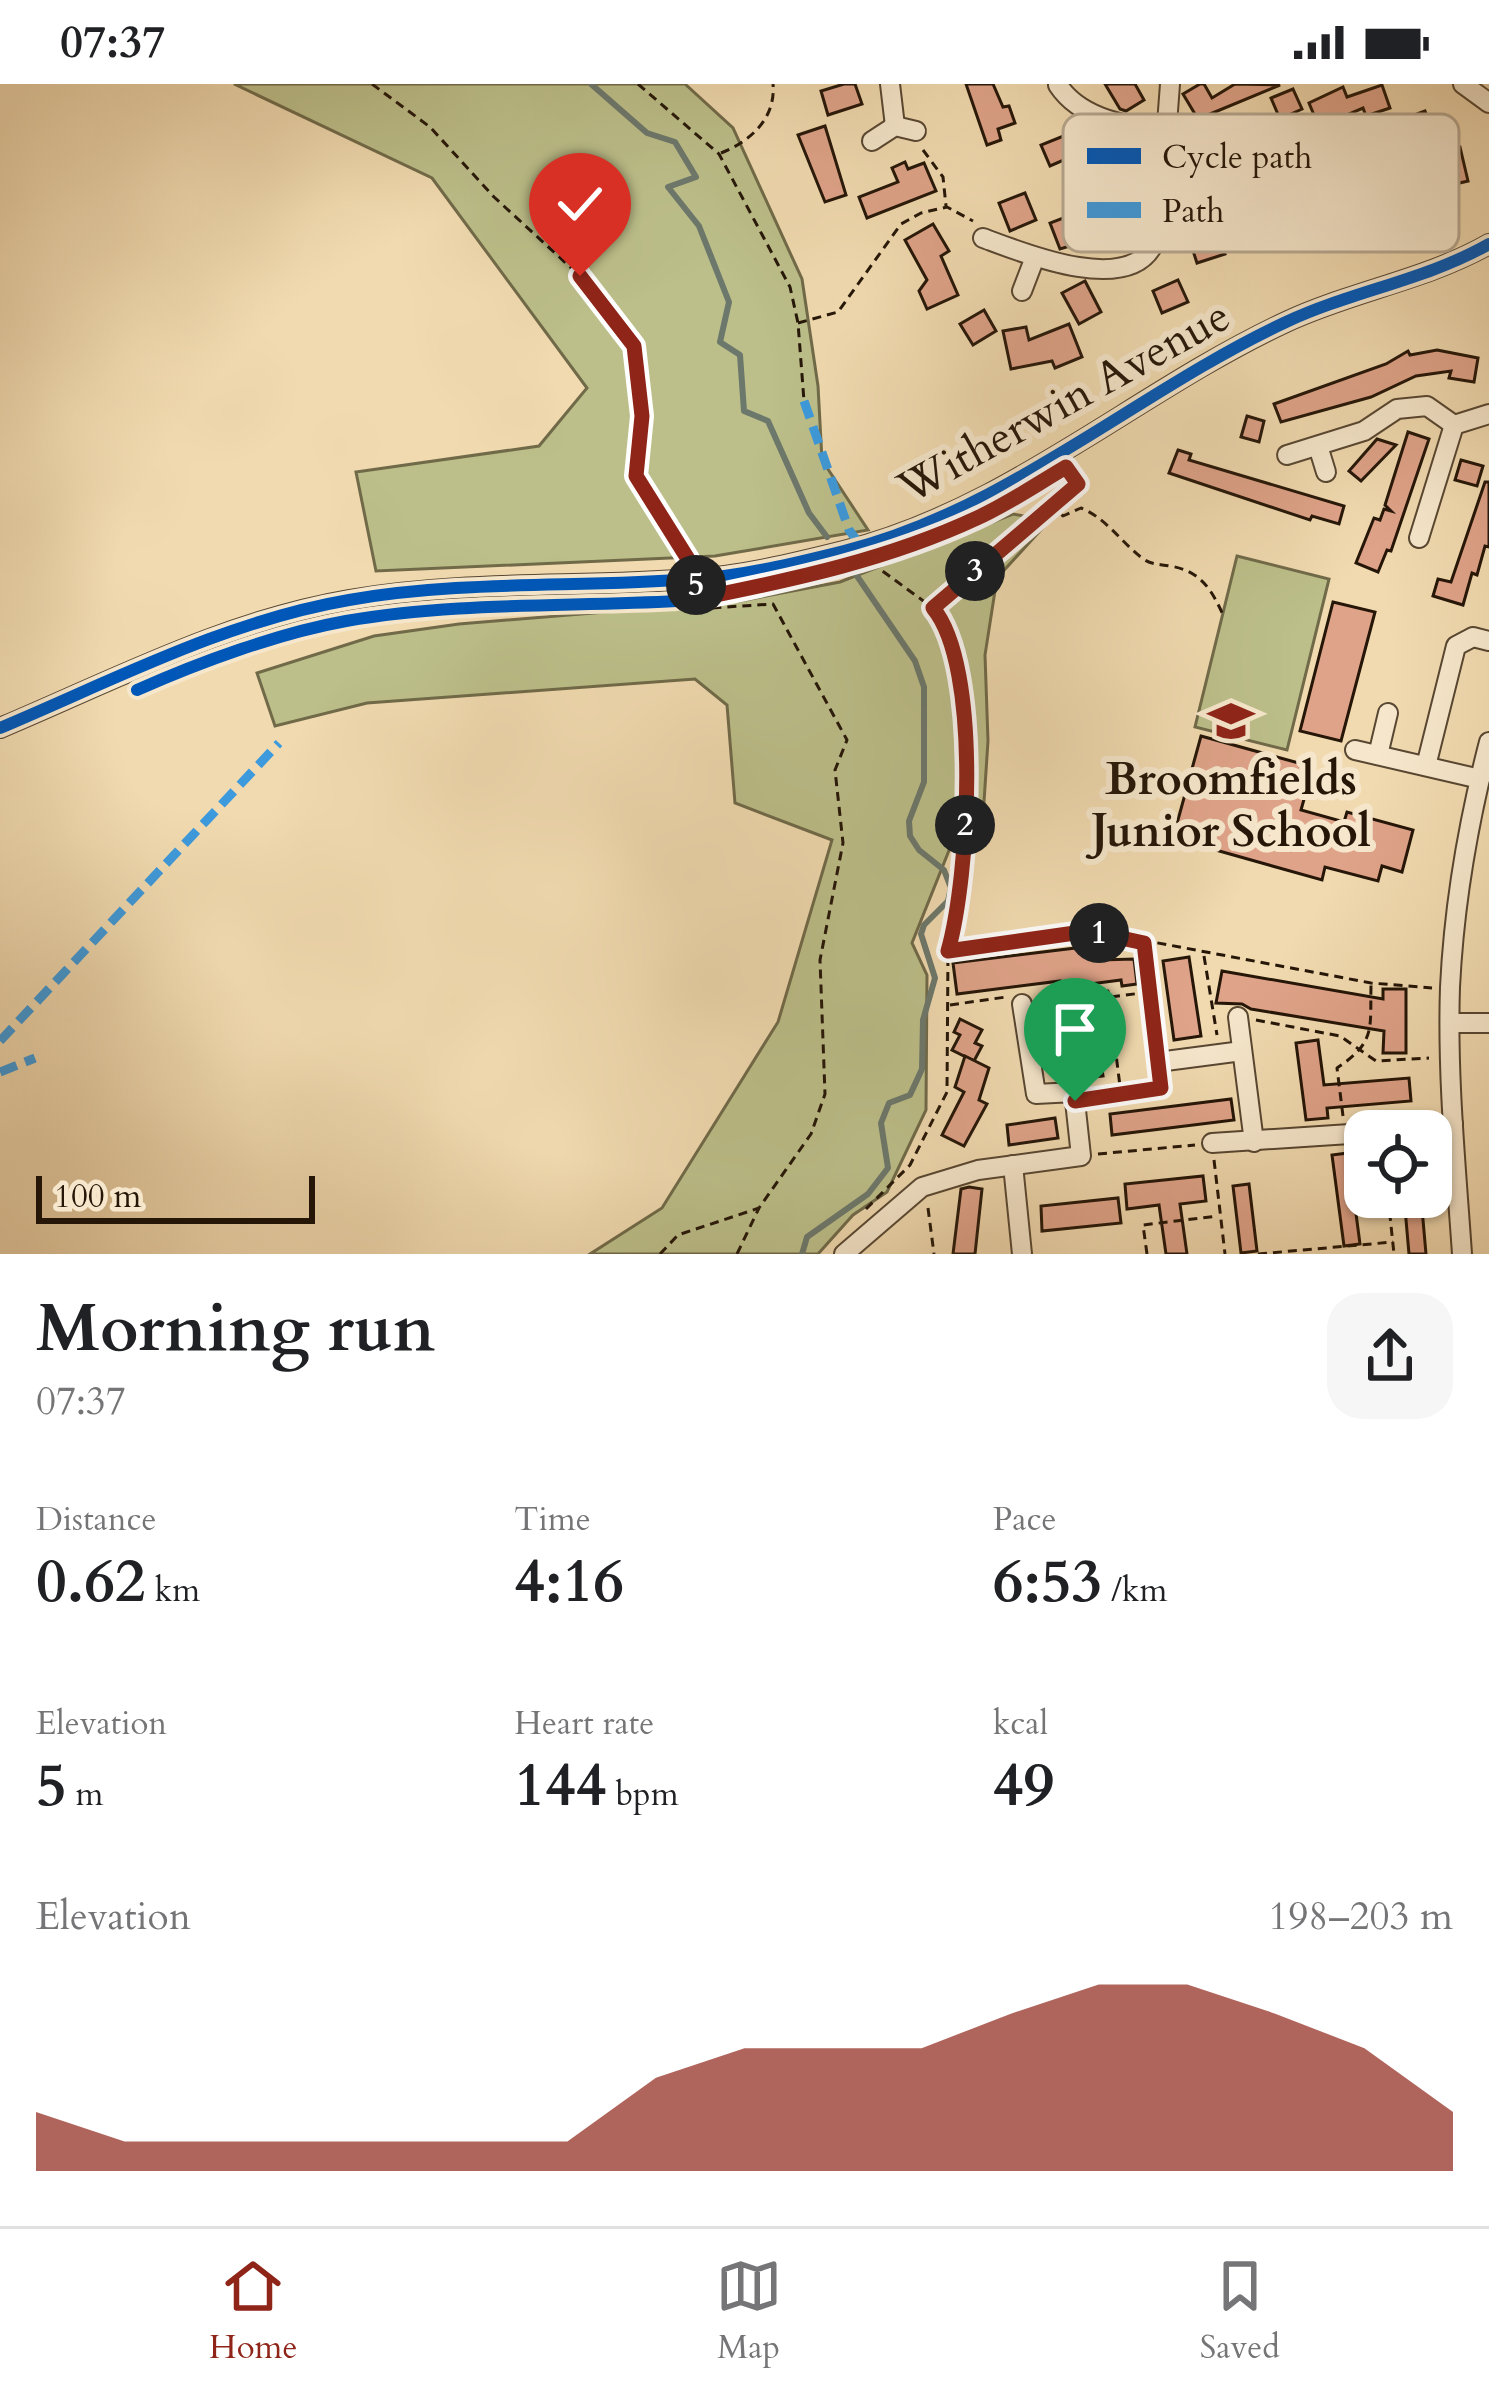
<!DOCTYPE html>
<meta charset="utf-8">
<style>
:root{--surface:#fff;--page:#f6f6f6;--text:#202124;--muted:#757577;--line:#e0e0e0;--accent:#8f2418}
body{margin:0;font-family:Cardo,serif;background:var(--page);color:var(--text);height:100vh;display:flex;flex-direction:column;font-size:45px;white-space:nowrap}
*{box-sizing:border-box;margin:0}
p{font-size:39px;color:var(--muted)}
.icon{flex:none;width:66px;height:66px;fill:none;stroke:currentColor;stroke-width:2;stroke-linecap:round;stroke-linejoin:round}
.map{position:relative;height:1170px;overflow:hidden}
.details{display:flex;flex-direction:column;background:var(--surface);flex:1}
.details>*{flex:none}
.controls{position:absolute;left:1344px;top:1026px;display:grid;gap:24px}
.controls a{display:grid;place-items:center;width:108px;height:108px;border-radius:24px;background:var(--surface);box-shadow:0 3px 9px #0004;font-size:60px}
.scale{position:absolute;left:36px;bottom:30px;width:279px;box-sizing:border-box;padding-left:12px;border:6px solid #251608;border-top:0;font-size:33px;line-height:42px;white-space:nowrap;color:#251608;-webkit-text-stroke:9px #f6e7cc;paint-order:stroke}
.pin{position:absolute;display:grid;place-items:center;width:102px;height:102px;color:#fff;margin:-123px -51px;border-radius:50% 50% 50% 0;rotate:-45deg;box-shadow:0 0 12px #0007}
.pin .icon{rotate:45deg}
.km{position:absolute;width:60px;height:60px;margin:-30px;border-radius:50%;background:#222;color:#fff;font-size:33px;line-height:60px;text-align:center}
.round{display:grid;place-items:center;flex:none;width:126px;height:126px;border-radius:36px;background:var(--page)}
.head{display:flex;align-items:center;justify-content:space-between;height:204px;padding:0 36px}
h1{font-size:66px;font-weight:800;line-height:90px}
.metrics{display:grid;grid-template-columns:repeat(3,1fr);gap:18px;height:204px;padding:12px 36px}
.metrics div{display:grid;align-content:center}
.metrics b{font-size:60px;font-weight:800}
.metrics small{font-size:33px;font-weight:400}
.metrics p{font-size:33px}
.chart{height:336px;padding:24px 36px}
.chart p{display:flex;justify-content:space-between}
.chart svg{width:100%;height:216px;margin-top:12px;fill:var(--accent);opacity:.7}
.status{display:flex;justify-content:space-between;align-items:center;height:84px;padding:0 60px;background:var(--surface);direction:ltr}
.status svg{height:33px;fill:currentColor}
.menu{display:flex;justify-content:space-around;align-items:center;height:168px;border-top:3px solid var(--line);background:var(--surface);font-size:33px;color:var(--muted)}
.menu a{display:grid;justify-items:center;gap:6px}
.menu .on{color:var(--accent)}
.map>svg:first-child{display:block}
</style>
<div class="status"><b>07:37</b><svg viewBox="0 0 49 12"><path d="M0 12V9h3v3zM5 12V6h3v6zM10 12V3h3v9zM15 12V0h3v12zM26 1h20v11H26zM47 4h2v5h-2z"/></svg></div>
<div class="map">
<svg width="1489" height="1170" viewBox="0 0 1489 1170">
<rect width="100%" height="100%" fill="#f1dab0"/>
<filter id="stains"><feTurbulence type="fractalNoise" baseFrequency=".00167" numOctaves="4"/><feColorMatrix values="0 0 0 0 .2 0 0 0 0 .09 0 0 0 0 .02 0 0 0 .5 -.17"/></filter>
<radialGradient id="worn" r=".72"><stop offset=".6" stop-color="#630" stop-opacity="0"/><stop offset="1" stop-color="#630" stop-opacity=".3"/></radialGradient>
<g fill="#bcbf8a" stroke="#706a49" stroke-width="3">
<polygon points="234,0 685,0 733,44 802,195 818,302 822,376 868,446 715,472 376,487 356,388 539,362 587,304 432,94"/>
<polygon points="1013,430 1049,437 997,494 985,571 988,657 983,733 960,739 912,859 927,891 926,1026 887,1108 853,1131 818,1170 590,1170 662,1124 778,938 832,756 735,719 727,621 695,595 367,619 275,642 257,589 374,552 459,540 740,517 840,498"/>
<polygon points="1237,472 1329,495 1287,666 1195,643"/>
</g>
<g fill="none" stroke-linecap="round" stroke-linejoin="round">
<g stroke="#6c786c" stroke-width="6">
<polyline points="591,0 647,49 675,58 696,93 668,103 699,142 729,218 720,258 740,271 744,327 768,337 809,429 827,453"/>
<polyline points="802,1170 807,1153 868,1110 888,1084 881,1039 889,1019 910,1011 922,985 923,936 935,894 921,850 924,841 948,817 951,804 944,786 919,766 910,752 909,737 924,698 924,603 915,577 857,492"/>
</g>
</g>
<g fill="#dfa389" stroke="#251608" stroke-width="3">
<polygon points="844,0 855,0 862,20 828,31 821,7"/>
<polygon points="966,0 993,0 1003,23 1009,22 1015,39 998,45 1001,56 987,61"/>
<polygon points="1105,0 1135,0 1144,16 1126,27 1120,25"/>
<polygon points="1200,0 1204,0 1212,14 1235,0 1280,1 1198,35 1183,10"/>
<polygon points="1382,1 1390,24 1366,32 1363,24 1319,43 1309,19 1343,3 1347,13"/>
<polygon points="1293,5 1302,25 1280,35 1271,14"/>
<polygon points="1425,27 1433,49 1409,58 1401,36"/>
<polygon points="825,42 846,111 825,118 798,51"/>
<polygon points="1071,49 1080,69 1050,82 1041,61"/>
<polygon points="1454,56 1456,64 1460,63 1468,97 1424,107 1425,110 1394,123 1392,118 1354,131 1345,107 1370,98 1373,106 1437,81 1433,61"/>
<polygon points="905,78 908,85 924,79 936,107 867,134 859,113 898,98 892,84"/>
<polygon points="1294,85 1307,110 1265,131 1267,137 1220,156 1225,170 1197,179 1186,145 1205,139 1189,95 1211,87 1222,117"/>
<polygon points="1025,109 1036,136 1010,147 999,119"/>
<polygon points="1079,128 1090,156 1060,165 1050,139"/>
<polygon points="933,140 949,167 941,172 958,211 927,225 919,207 927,196 905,156"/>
<polygon points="1178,196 1188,218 1162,229 1153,207"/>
<polygon points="1085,197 1101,228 1079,240 1062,209"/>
<polygon points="984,226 996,247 973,261 960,240"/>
<polygon points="1069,240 1082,273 1055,284 1052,277 1011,285 1003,247 1026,243 1029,256"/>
<polygon points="1437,266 1478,274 1474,298 1449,294 1451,287 1416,292 1371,313 1281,338 1274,320 1386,280 1408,267 1410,271"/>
<polygon points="1247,332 1264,337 1259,358 1241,353"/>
<polygon points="1408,348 1429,355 1391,467 1387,466 1378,488 1356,479 1374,434 1380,436 1384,425 1391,427 1385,421"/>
<polygon points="1377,355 1396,361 1361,397 1349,387"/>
<polygon points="1178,366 1191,370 1189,376 1344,422 1339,440 1312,432 1310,436 1169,389"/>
<polygon points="1461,376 1483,382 1477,402 1455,396"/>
<polygon points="1485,398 1489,398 1489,463 1485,462 1477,491 1472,489 1463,521 1433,512 1438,495 1451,498"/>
<polygon points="1333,518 1375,528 1341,657 1300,647"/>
<polygon points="1201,652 1313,683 1301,726 1344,738 1347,728 1413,746 1402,788 1382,782 1378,797 1325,783 1322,796 1173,754"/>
<polygon points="1084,863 1085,872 1100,871 1101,876 1134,875 1137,900 1122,902 1121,896 1090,900 1103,992 1075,995 1060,897 957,910 953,879"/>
<polygon points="1189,873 1201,952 1174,956 1163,877"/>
<polygon points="1222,887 1383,915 1383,905 1406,905 1406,969 1383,969 1384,947 1251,925 1242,920 1216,919"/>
<polygon points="960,935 982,946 975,959 982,962 974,977 952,966 960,951 954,948"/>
<polygon points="1318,956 1324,1001 1409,994 1411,1017 1327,1024 1328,1034 1306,1036 1296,959"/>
<polygon points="965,972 989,984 979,1016 987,1020 964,1062 942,1051 964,1008 955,1003"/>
<polygon points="1231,1015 1234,1036 1112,1051 1110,1030"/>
<polygon points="1055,1034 1058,1054 1009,1061 1007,1041"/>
<polygon points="1348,1069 1360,1160 1344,1162 1332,1071"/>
<polygon points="1203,1092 1206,1117 1180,1120 1187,1170 1166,1170 1159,1121 1127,1125 1125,1100"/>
<polygon points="1249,1100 1257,1167 1241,1169 1233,1102"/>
<polygon points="969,1103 982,1105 975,1170 953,1170 961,1105"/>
<polygon points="1404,1113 1421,1113 1426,1170 1409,1170"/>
<polygon points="1118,1114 1121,1139 1042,1147 1041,1122"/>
</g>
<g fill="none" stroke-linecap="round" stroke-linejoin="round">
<g stroke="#584732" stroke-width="22">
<g id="minor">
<polyline points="890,0 895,42"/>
<polyline points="1463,0 1489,19"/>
<path d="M1058,1C1079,33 1131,48 1167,40L1181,54L1314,60L1352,52"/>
<polyline points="1167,40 1170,0"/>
<polyline points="872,57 895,42 916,47"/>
<path d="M983,154C1021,168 1124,211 1152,163C1160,148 1155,132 1158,116C1161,95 1174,75 1181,54"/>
<polyline points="1022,207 1035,173"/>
<polyline points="1318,362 1326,388"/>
<polyline points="1287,371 1364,347 1397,325 1427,322 1454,341"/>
<polyline points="1419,454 1454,341 1489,330"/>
<path d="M0,644C114,596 226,537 349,516C463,496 578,504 693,495C743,492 796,479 844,467C1008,426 1136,308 1286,238C1352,207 1426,196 1489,160"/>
<polyline points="1355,666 1480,695"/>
<polyline points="1378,671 1388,629"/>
<polyline points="1426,682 1456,562 1473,553 1489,557"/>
<polyline points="1238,933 1254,1058"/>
<polyline points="1450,939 1489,939"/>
<polyline points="1158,978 1242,967"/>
<polyline points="1382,1047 1453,1040"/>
<polyline points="1212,1059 1365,1049"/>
<polyline points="1013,1081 1022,1170"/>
<polyline points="844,1170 922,1103 978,1086 1081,1072 1074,1008 1036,1010 1022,920"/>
<path d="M1462,1170C1456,1082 1447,992 1450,903C1454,820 1468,739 1489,658"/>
</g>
</g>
<g stroke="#251608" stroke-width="3" stroke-dasharray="9 6" stroke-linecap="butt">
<polyline points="372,0 430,43 494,113 580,192 634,262 642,332 636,392 689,479"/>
<polyline points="638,0 719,70 790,203 798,239 804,317"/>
<polyline points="923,66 943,93 946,122"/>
<path d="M721,69C751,57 776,34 773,0"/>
<polyline points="798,239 838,228 901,140 921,129 947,123 973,137"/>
<path d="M1051,420L1063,432L1081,424C1106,434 1121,458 1142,474C1151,481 1159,480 1170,482C1201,487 1212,506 1224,533"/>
<polyline points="934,522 1078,400 1068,386"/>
<polyline points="1144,861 1156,958"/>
<polyline points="950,866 1089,846 1371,899 1432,904"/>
<polyline points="1204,872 1217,951"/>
<polyline points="1111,913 1149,908"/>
<polyline points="1042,917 1108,907 1121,1010"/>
<polyline points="950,921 1006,913"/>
<polyline points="1256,936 1340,952 1376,977 1429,974"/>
<polyline points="1095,1014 1161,1004 1160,998"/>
<path d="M1343,1032L1337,984C1376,958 1370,945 1371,901"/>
<polyline points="1098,1070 1195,1061"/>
<polyline points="1214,1076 1225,1170"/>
<polyline points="1388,1113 1394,1170"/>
<polyline points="928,1124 934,1170"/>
<polyline points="866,1125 910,1081 947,1008 948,867 961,818 966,722 960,583 954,558 933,524 877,483"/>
<polyline points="660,1170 678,1151 759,1124 811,1050 825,1010 820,876 843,759 835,686 847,656 773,520 711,524 703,516"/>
<polyline points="737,1170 759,1124"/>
<polyline points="1147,1170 1143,1141 1218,1132"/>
<polyline points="1258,1170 1393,1158"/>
</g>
<use href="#minor" stroke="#f6e7cc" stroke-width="18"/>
<g stroke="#3c9add" stroke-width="9" stroke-dasharray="18 9" stroke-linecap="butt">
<polyline points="804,317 849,446 877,483"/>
<polyline points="0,957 279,659"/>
<polyline points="0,988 35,974"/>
</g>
<g stroke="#f6e7cc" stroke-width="20">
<g id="cycleway">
<path d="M137,606C200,578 279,549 346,537C455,518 567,523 677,517"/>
<path d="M0,644C114,596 226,537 349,516C463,496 578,504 693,495C743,492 796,479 844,467C1008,426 1136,308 1286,238C1352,207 1426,196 1489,160"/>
</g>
</g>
<use href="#cycleway" stroke="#0057b8" stroke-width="12"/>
</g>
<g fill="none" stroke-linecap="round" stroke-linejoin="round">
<g stroke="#fff" stroke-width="24">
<path id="route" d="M580,192L634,262L642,332L636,392L688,475L701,514C796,495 889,475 977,434C1008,420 1037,400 1066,383L1078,400L933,524C982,583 969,793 948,867L1089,847L1144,859L1161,1004L1075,1017"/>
</g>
<use href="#route" stroke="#8f2418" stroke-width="15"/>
</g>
<defs>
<g id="school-bare" transform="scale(3.6)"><path d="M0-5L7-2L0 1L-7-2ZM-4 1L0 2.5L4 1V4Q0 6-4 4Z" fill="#8f2418" stroke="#f6e7cc" stroke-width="2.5" paint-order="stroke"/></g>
</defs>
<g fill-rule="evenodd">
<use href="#school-bare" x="1231" y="637"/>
</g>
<g text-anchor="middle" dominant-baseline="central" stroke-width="12" stroke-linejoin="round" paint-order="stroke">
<g font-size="45" fill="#251608" stroke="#f6e7cc">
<text transform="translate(1064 318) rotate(-29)">Witherwin Avenue</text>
</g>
<g font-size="45" font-weight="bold" fill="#251608" stroke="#f6e7cc">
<text x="1231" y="695">Broomfields<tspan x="1231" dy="52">Junior School</tspan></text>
</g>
</g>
<rect x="1063" y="30" width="396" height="138" rx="18" fill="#f6e7cc" stroke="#b7a891" stroke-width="3"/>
<rect x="1087" y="64" width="54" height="16" fill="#0057b8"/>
<rect x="1087" y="118" width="54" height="16" fill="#3c9add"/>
<g font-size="33" fill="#251608">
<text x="1162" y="84">Cycle path</text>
<text x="1162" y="138">Path</text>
</g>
<rect width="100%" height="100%" filter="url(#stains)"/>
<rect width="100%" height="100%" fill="url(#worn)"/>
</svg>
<div class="controls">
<a><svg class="icon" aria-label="locate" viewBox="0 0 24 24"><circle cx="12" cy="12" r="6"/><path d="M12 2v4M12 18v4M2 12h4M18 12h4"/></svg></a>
</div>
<div class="scale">100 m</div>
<div class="pin" style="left:1075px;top:1017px;background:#1e9e55"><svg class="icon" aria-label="arrive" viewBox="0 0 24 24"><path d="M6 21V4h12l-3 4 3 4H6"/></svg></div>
<div class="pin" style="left:580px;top:192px;background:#d93025"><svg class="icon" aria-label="check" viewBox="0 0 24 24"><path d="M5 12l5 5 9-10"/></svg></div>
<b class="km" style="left:1099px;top:849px">1</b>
<b class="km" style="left:965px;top:741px">2</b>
<b class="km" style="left:975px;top:487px">3</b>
<b class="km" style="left:696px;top:501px">5</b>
</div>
<section class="details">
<div class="head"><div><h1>Morning run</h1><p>07:37</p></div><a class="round"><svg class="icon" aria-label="share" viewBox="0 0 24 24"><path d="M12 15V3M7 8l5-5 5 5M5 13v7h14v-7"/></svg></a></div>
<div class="metrics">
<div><p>Distance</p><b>0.62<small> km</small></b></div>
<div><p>Time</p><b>4:16</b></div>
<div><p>Pace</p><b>6:53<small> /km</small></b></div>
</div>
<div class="metrics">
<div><p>Elevation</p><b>5<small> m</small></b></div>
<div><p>Heart rate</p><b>144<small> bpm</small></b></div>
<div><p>kcal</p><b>49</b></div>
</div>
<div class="chart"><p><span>Elevation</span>198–203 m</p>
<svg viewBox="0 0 160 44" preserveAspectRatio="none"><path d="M0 44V32L10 38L20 38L30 38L40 38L50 38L60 38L70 25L80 19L90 19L100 19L110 12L120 6L130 6L140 12L150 19L160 32V44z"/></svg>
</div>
</section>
<nav class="menu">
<a class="on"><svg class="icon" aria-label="home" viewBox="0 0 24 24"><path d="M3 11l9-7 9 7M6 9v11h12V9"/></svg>Home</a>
<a><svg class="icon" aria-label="map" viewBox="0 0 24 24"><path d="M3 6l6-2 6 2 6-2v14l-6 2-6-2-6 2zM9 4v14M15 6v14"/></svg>Map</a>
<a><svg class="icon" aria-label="saved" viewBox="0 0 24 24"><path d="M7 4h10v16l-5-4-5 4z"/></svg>Saved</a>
</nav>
